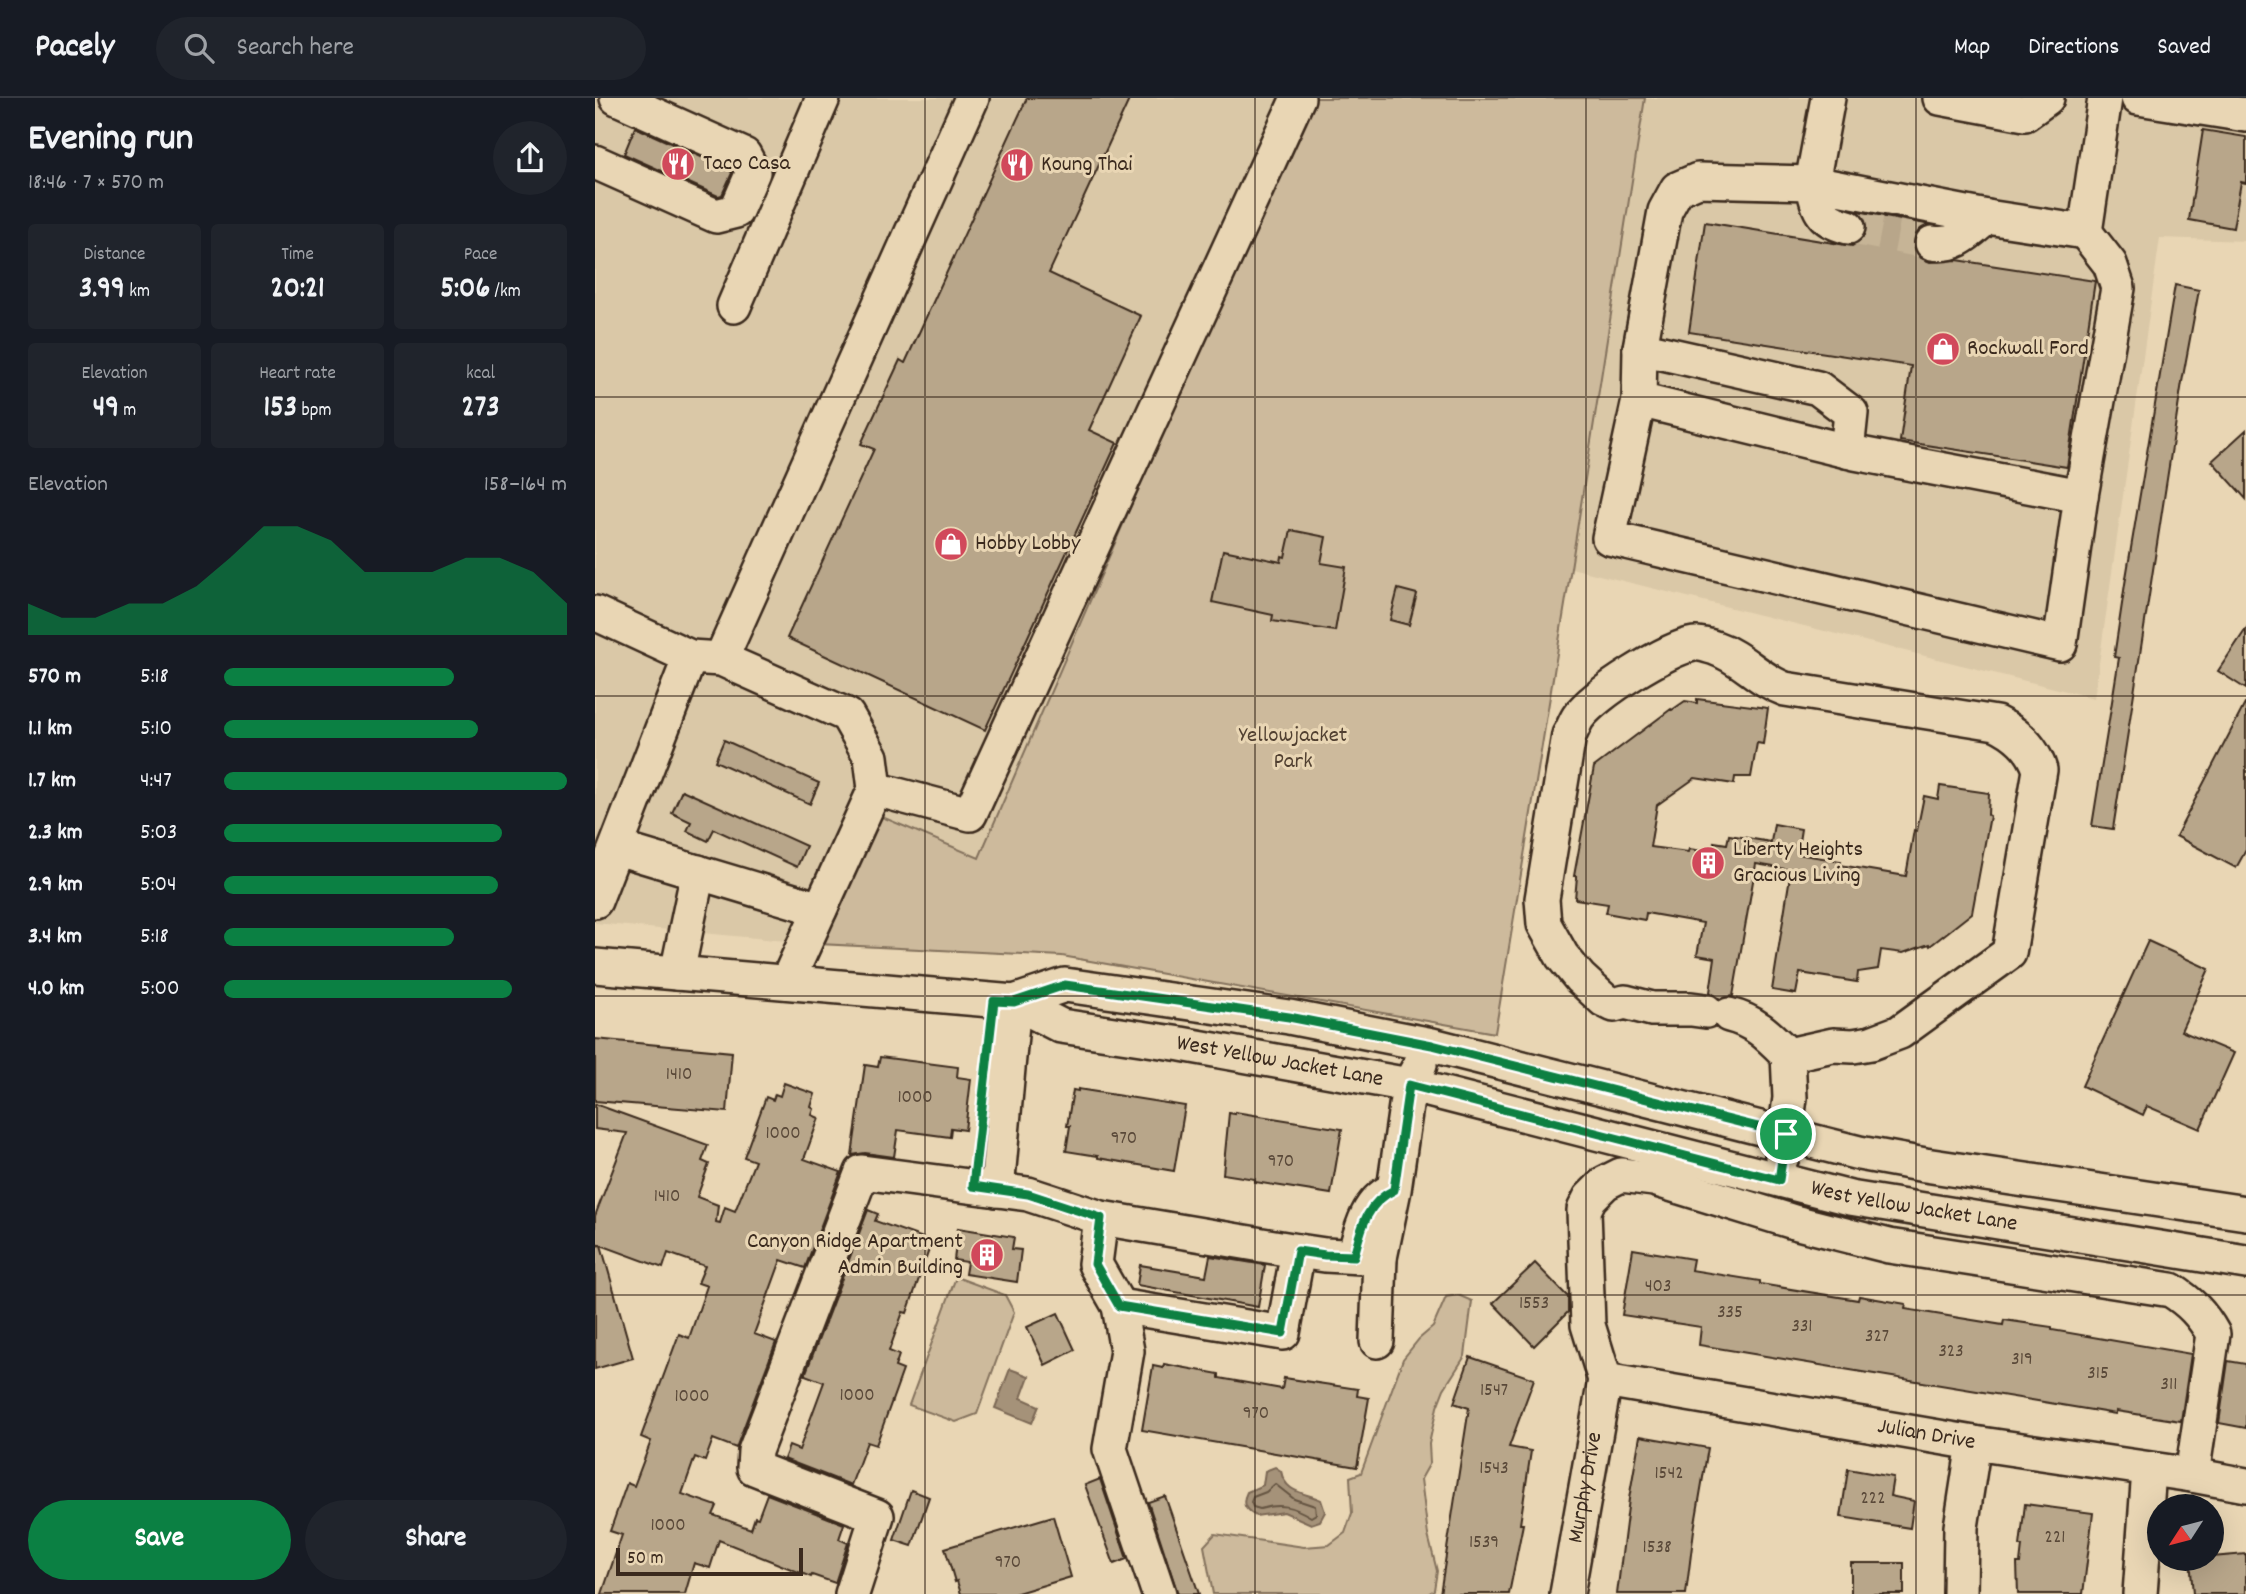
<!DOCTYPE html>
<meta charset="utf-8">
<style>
:root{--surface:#171b24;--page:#20242c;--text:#f1f3f6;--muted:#9ea1a6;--line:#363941;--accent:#0b8043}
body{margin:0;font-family:Dekko,sans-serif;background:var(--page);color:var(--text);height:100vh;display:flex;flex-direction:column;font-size:26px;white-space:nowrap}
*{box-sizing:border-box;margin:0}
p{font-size:23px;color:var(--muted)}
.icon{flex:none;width:38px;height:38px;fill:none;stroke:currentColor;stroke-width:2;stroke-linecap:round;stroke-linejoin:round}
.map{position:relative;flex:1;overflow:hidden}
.side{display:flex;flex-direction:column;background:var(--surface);width:595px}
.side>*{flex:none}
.needle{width:46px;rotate:234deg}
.buttons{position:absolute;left:1552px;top:1396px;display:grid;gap:14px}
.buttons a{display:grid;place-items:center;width:77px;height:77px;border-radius:50%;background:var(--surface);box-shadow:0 7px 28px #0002;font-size:35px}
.scale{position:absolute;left:21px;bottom:18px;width:187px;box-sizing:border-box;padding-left:7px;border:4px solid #3b2a1e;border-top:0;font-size:19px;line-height:24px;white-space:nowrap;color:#3b2a1e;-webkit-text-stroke:5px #e9d6b4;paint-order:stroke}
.pin{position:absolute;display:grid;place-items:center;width:60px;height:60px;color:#fff;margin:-30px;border:4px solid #fff;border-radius:50%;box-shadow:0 2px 7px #0007}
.round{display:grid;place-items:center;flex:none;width:74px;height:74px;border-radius:37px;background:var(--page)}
.summary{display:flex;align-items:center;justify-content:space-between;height:119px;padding:0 28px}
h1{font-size:38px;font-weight:700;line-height:52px}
.stats{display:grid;grid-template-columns:repeat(3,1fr);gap:10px;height:119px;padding:7px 28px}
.stats div{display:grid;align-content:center;border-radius:7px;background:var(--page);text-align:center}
.stats b{font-size:30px;font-weight:700}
.stats small{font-size:19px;font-weight:400}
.stats p{font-size:19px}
.chart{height:196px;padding:14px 28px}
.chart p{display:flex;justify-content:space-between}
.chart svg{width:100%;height:126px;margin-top:7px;fill:var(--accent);opacity:.7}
.button{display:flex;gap:14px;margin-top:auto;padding:14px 28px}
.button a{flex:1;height:80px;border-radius:42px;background:var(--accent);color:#fff;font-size:28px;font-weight:700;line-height:80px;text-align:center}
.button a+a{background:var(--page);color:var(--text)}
ul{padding:0 28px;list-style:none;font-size:23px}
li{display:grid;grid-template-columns:112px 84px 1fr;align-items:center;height:52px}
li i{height:18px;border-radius:9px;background:var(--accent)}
header{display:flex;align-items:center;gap:42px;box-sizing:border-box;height:98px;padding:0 35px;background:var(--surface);border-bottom:2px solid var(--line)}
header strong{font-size:33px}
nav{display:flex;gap:38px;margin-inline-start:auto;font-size:24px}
.search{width:490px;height:63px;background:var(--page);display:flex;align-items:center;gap:18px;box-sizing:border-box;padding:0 24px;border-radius:38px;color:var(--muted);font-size:26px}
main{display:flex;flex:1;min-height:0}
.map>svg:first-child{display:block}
</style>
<header>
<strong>Pacely</strong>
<div class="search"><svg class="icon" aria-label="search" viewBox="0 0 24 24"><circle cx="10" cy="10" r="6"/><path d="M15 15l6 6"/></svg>Search here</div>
<nav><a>Map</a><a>Directions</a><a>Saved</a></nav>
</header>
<main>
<section class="side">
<div class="summary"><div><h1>Evening run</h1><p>18:46 · 7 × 570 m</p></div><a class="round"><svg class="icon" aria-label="share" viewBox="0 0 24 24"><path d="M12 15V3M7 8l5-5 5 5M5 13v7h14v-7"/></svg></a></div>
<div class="stats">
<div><p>Distance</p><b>3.99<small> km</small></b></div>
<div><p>Time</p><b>20:21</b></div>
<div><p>Pace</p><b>5:06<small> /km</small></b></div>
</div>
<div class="stats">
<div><p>Elevation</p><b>49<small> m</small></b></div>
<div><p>Heart rate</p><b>153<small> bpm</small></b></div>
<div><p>kcal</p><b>273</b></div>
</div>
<div class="chart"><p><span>Elevation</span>158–164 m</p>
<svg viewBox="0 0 160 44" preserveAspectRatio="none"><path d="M0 44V33L10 38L20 38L30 33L40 33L50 27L60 17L70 6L80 6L90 11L100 22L110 22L120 22L130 17L140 17L150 22L160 33V44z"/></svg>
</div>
<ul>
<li><b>570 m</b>5:18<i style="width:67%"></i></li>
<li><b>1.1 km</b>5:10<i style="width:74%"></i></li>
<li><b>1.7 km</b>4:47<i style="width:100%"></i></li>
<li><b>2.3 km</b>5:03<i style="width:81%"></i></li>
<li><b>2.9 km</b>5:04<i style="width:80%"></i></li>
<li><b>3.4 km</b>5:18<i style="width:67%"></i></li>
<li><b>4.0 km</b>5:00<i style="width:84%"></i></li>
</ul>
<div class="button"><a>Save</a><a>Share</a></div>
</section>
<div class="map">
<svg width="1651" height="1496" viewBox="0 0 1651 1496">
<rect width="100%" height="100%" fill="#e9d6b4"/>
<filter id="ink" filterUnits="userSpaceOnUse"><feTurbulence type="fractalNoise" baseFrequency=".0143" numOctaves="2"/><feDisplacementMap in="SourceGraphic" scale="14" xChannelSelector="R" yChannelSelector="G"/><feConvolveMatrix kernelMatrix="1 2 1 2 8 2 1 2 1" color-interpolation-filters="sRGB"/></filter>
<g filter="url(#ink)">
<g fill="#dac8a7">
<polygon points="0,0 712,0 384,760 224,846 0,825"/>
<polygon points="1050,0 1651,0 1651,143 1565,140 1499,600 976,470"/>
</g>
<g fill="#cdba9c" stroke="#84725d" stroke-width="2">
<polygon points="712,0 1050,0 976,470 900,935 467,858 224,846 285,718 384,760"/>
<polygon points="361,1179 410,1197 419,1214 382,1316 361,1324 314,1307"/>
<polygon points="863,1197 877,1203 870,1258 849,1291 842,1309 834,1346 835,1365 826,1381 833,1437 842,1473 839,1492 833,1496 618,1496 609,1448 620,1436 709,1449 734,1447 750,1435 757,1415 755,1379 766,1375 808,1261 824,1241 838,1229 851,1199"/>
</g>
<g fill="#a59279" stroke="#7b6855" stroke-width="2">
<polygon points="415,1271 434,1278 426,1300 444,1308 437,1325 400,1310"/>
<path d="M680,1369L686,1373C690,1395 708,1394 726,1402L730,1414L725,1423L716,1426L689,1414L661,1418C650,1412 646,1406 652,1394L668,1387L670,1373Z"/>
</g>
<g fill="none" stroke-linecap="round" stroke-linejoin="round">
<path stroke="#655442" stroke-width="2" d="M680,1386L699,1401L720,1408L721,1416L716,1419C698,1408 685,1405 665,1411L658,1409L656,1404L658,1399L671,1394Z"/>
</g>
<g fill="#b8a68a" stroke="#3b2a1e" stroke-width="2">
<polygon points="432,0 535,0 454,175 546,218 494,332 522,345 390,632 192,540 279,351 266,346 305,262 310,265"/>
<polygon points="40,29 135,72 137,75 127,97 123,98 29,56"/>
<polygon points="1608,32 1651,39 1651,85 1646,84 1638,130 1594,122"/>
<polygon points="1264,114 1332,127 1322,134 1318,144 1319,153 1326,160 1335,164 1362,162 1500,183 1472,369 1305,343 1316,268 1094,234 1110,124 1257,148 1267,142 1272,134 1271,124"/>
<polygon points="1580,187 1604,192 1587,284 1518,731 1497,728 1524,560 1519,559 1530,486"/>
<polygon points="1651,332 1651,401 1617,363"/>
<polygon points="696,432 731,439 726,465 751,469 740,533 677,523 678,517 617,504 628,452 686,464 687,458 690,459"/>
<polygon points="803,491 822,496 814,527 795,522"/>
<polygon points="1651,531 1651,591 1623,573"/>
<polygon points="1102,601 1173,610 1168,646 1162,645 1156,679 1140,679 1139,686 1100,680 1062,707 1055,749 1093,754 1094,751 1118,755 1119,744 1132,746 1134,737 1176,744 1179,726 1206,731 1202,756 1246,763 1245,767 1311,778 1319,732 1322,733 1329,698 1343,701 1345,688 1394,695 1393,717 1395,718 1377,815 1335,848 1334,846 1308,855 1286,852 1283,871 1263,874 1262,884 1205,875 1201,896 1177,892 1196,772 1161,766 1138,898 1125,901 1115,894 1120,860 1102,857 1108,825 1051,815 1050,822 1011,815 1013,806 980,801 982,778 979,778 999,669 1076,611 1077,612 1090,603 1102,605"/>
<polygon points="1651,604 1651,752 1641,770 1581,738"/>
<polygon points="129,642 224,685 215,706 120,663"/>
<polygon points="87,692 211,748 202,769 119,731 113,743 92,733 96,724 77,715"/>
<polygon points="1553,843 1614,871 1586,933 1639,955 1605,1031 1552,1008 1548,1017 1487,988"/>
<polygon points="0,941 137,954 132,1014 0,1003"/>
<polygon points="285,959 363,969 362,979 376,981 370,1032 356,1030 355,1039 303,1032 299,1059 270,1055 257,1057 270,967 283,969"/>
<polygon points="189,985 220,996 216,1009 219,1011 217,1017 224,1020 209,1061 246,1074 210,1170 186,1162 159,1236 181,1244 141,1350 118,1341 110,1363 100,1359 87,1396 122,1408 118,1417 156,1431 160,1419 163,1420 172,1396 249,1426 244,1441 253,1445 240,1485 217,1477 216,1479 124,1442 115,1470 99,1465 90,1496 7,1496 27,1437 15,1433 32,1385 39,1388 56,1343 46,1339 84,1236 94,1240 112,1188 103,1185 110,1168 73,1155 68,1170 6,1147 38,1260 0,1271 0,1148 6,1147 0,1145 0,1118 32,1035 0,1031 0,1006 113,1047 107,1063 114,1066 102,1099 123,1107 121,1124 125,1125 130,1109 140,1113 160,1063 149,1059 171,999 178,1002 180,996 185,998"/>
<polygon points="483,991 590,1008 579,1073 503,1060 503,1058 471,1053 475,1028 472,1028 478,992 483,993"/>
<polygon points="640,1014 747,1031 736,1096 660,1084 660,1081 628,1076 634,1015 640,1016"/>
<polygon points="273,1112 283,1116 280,1123 337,1143 312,1215 308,1214 294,1253 304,1257 300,1269 308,1272 281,1347 272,1344 256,1387 189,1361 194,1348 204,1352 229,1284 210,1277"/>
<polygon points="363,1130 419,1139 417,1151 426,1152 422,1184 370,1176 372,1164 359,1162"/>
<polygon points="1038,1151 1098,1161 1096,1172 1165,1183 1165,1186 1263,1202 1264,1198 1311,1206 1310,1211 1408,1227 1409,1222 1457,1229 1457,1232 1596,1256 1586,1323 1521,1313 1521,1316 1104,1247 1106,1229 1027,1217"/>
<polygon points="615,1158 670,1167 663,1209 542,1187 545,1167 611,1178"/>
<polygon points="940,1165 973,1199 973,1214 939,1248 898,1205"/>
<polygon points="463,1215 480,1252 450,1267 432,1229"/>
<polygon points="875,1259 939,1281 914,1349 936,1353 925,1426 928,1426 914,1496 845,1496 874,1310 859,1305"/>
<polygon points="1633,1263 1651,1266 1651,1330 1624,1325"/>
<polygon points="569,1266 624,1276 624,1280 687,1291 689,1280 763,1291 762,1298 774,1300 762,1369 547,1332 558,1268 568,1270"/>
<polygon points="1045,1338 1113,1350 1099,1432 1091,1496 1022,1496 1034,1401"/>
<polygon points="1253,1371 1298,1379 1295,1398 1319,1403 1315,1430 1246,1419"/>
<polygon points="505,1381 532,1461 519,1466 490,1387"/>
<polygon points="316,1392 334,1399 317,1448 299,1442"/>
<polygon points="570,1398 604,1496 583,1496 553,1404"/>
<polygon points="1430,1406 1498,1415 1488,1496 1423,1496 1422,1465 1425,1465 1427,1448 1425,1448"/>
<polygon points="458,1418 476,1479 419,1496 366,1496 362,1483 360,1484 350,1450"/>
<polygon points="1651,1456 1651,1496 1598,1496 1595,1461 1617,1461 1617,1459"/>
<rect x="1256" y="1465" width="53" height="31"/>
</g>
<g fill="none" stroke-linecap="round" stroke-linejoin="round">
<polyline stroke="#c6b496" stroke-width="33" stroke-dasharray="33 17" stroke-linecap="butt" points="1253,129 1337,145"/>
<g stroke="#3b2a1e" stroke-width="38">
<g id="minor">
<polyline points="1233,0 1217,85 1392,119 1490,134 1510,0"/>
<polyline points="1345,0 1430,16 1452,0"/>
<polyline points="1543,0 1651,17"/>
<polyline points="0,64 121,118 141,113 158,74 149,57 22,0"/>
<path d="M1253,129C1225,122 1224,112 1217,85L1103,82L1082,91L1070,113L1045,250L1044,302L1260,355L1486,398L1523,190L1515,166L1490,134"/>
<path d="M1337,145C1362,149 1374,134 1392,119"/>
<polyline points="139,208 228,0"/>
<polyline points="1045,250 1223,290 1256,315 1252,353"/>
<polyline points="1044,302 1014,440 1465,546 1486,398"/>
<polyline points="0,515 95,559 126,561 252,617 276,659 280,691 192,884"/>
<polyline points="126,561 377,0"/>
<polyline points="280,691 375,716 703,0"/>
<polyline points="22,750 225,811"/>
<polyline points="0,803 95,559"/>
<path id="s1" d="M0,868L419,904L466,928L586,946L814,987L1255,1100L1651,1164"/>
<polyline points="82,875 103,774"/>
<polyline points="419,904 470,887 694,919 837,947 1264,1055 1330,1067 1651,1115"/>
<path d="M1111,913L1096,911H1057L1030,904L1019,907L1009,902L985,880L967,858L949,826L947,801L974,637C978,631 980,623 984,618C1000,596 1073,550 1099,546C1106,545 1113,548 1120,550C1147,559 1164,582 1190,591L1401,625C1422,635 1438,649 1445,672L1414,855L1305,934L1276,945L1258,948L1238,947L1193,957"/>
<path d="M1134,917C1160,923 1175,939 1193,957L1195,1000L1187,1059"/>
<polyline points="402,1092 419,904"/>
<polyline points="506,1120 500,1166 524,1208 532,1253 515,1351 564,1496"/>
<path d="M759,1158C766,1133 771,1105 796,1093"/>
<polyline points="524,1208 688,1235 703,1153"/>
<polyline points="782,1243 785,1160 799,1092 814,987 825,967"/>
<path id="s2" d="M1010,1282L1379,1345L1597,1377L1651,1387"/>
<polyline points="257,1496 282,1418 159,1370 160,1353 267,1074 433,1096 506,1120 703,1153 730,1157 785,1160"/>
<path id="s3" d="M972,1496L1010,1282L993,1227L989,1112L995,1100L1010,1085L1026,1077L1059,1081L1199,1124L1294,1148L1576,1192C1595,1204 1607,1216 1618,1236L1597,1377"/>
<polyline points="1365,1496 1366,1429 1379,1345"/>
<polyline points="1545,1496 1554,1372"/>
</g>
</g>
<use href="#minor" stroke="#e9d6b4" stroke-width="33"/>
</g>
</g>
<g fill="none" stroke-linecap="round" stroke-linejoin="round" filter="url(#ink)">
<g stroke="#fff" stroke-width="14">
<path id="route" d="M470,887L694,919L837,947L1191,1036L1184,1082L814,987L799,1092C771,1105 766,1131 759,1158L730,1157L703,1153L688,1235L524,1208L500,1166L506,1120L433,1096L378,1088L399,903L419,904Z"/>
</g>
<use href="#route" stroke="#0b8043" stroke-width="9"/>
</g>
<path fill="none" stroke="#3b2a1e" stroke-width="2" stroke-opacity="0.55" d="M330,0V1496M660,0V1496M991,0V1496M1321,0V1496M0,299H1651M0,598H1651M0,898H1651M0,1197H1651"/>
<defs>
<g id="restaurant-disc" transform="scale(1.75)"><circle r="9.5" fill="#d1495b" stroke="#e9d6b4"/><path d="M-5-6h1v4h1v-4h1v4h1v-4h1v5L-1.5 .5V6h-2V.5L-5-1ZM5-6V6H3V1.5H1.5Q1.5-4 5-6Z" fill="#fff"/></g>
<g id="shop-disc" transform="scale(1.75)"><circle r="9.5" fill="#d1495b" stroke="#e9d6b4"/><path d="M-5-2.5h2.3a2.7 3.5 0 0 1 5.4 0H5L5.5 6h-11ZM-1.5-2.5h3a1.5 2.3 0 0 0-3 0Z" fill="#fff"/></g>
<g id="building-disc" transform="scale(1.75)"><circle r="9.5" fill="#d1495b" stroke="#e9d6b4"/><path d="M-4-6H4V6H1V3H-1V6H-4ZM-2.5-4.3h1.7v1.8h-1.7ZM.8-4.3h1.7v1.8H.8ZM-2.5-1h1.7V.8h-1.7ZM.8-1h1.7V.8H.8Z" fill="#fff"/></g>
</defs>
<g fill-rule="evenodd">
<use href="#restaurant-disc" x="83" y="66"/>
<use href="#restaurant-disc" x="422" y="67"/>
<use href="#shop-disc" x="1348" y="251"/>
<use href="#shop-disc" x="356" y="446"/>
<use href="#building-disc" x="1113" y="765"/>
<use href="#building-disc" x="392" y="1157"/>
</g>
<g text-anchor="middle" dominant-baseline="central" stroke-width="6" stroke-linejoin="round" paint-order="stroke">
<g font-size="19" fill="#5a4939">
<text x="84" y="977">1410</text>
<text x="320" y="1000">1000</text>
<text x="188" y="1036">1000</text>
<text x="529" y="1041">970</text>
<text x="686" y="1064">970</text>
<text x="72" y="1099">1410</text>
<text x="1063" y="1189">403</text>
<text x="939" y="1206">1553</text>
<text x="1135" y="1215">335</text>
<text x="1207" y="1229">331</text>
<text x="1282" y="1239">327</text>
<text x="1356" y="1254">323</text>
<text x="1427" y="1262">319</text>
<text x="1503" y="1276">315</text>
<text x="1574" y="1287">311</text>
<text x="899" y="1293">1547</text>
<text x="262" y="1298">1000</text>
<text x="97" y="1299">1000</text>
<text x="661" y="1316">970</text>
<text x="899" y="1371">1543</text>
<text x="1074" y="1376">1542</text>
<text x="1278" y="1401">222</text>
<text x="73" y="1428">1000</text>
<text x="1460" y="1440">221</text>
<text x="889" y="1445">1539</text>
<text x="1062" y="1450">1538</text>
<text x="413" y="1465">970</text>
</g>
<g font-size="23" fill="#3b2a1e" stroke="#e9d6b4" text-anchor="start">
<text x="108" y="66">Taco Casa</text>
<text x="446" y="67">Koung Thai</text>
<text x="1372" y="251">Rockwall Ford</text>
<text x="380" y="446">Hobby Lobby</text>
<text x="1138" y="752">Liberty Heights<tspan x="1138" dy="26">Gracious Living</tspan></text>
<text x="368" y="1144" text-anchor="end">Canyon Ridge Apartment<tspan x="368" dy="26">Admin Building</tspan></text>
</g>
<g font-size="23" fill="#514031" stroke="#e9d6b4">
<text x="698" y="638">Yellowjacket<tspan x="698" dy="26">Park</tspan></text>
</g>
<g font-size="23" fill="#3b2a1e" stroke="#e9d6b4">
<text stroke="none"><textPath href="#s1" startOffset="695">West Yellow Jacket Lane</textPath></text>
<text stroke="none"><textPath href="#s1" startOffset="1346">West Yellow Jacket Lane</textPath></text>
<text stroke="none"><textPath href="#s2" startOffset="326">Julian Drive</textPath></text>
<text stroke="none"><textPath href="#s3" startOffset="108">Murphy Drive</textPath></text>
</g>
</g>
</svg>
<div class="buttons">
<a><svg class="needle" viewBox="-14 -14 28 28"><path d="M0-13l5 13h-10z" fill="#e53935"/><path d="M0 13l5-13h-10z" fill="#9ea1a6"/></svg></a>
</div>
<div class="scale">50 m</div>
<div class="pin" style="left:1191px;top:1036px;background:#1e9e55"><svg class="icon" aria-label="arrive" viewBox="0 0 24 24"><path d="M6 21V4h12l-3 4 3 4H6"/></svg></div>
</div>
</main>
